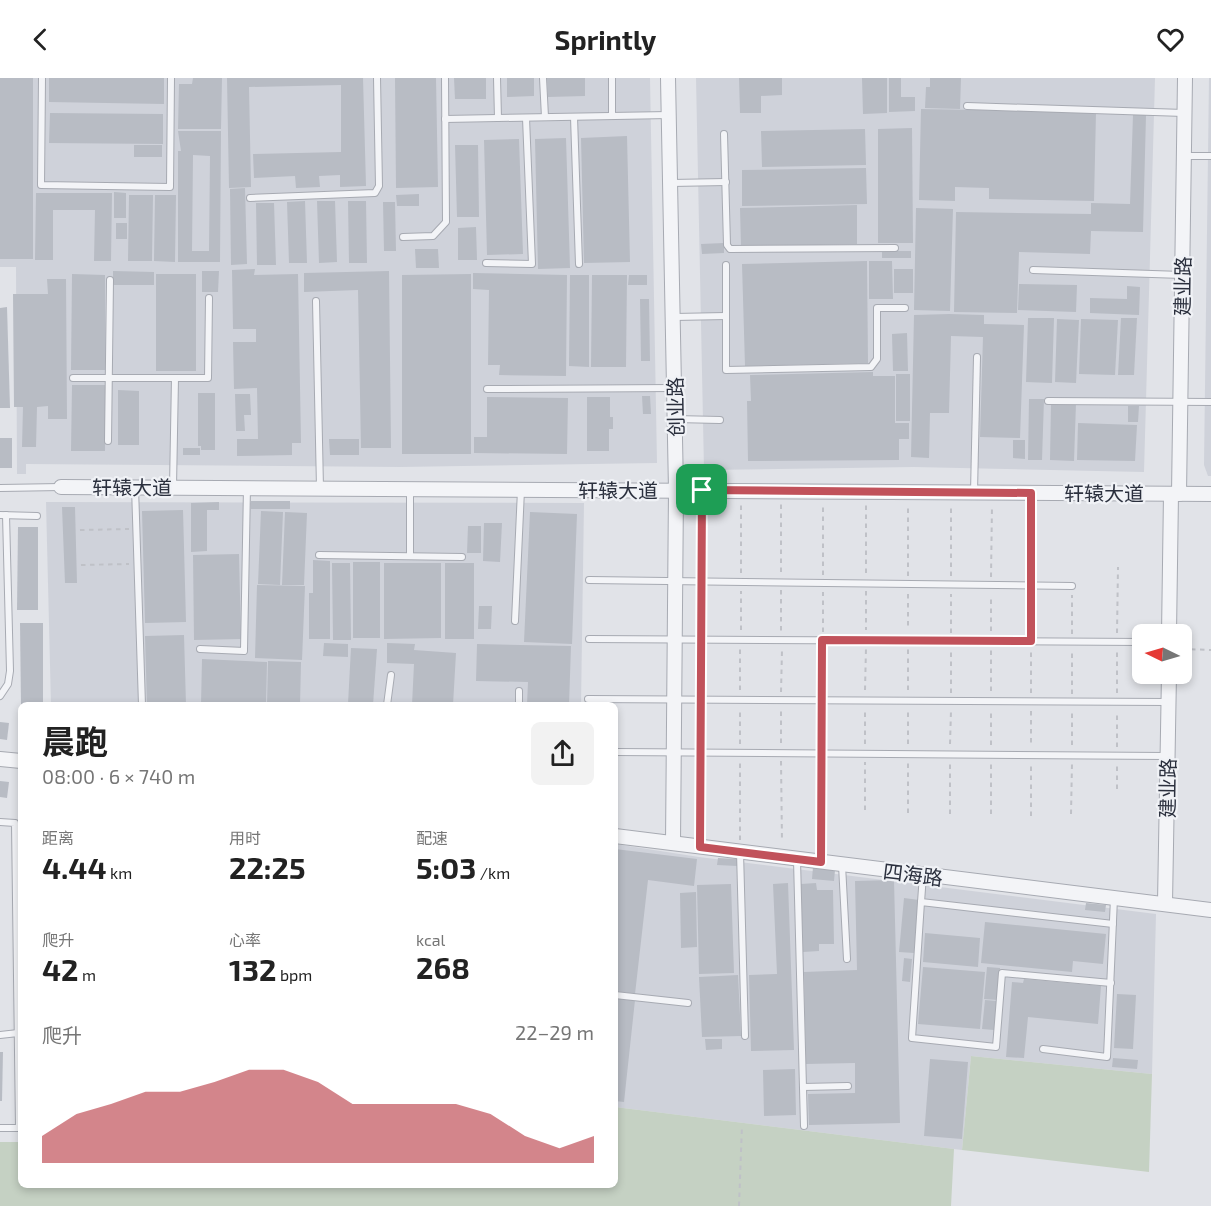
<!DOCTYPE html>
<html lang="zh">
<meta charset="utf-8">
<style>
:root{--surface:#fff;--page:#f2f2f2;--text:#222;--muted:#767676;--accent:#c1525b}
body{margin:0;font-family:"Exo 2","Noto Sans SC",sans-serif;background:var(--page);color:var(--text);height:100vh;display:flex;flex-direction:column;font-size:22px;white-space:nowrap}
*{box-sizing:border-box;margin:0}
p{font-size:20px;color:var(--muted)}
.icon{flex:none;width:33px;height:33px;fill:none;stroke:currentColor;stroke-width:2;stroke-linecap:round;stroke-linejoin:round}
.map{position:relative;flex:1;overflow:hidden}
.sheet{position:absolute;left:18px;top:624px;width:600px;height:486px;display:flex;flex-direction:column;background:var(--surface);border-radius:9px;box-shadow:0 3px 9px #0003}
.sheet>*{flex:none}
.needle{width:39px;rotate:275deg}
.fabs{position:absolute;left:1132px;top:546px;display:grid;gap:12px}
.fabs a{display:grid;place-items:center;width:60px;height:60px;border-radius:9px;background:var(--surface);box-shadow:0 3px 9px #0003;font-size:30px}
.pin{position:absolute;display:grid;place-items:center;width:51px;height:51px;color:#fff;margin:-26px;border-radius:12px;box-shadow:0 3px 9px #0006}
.round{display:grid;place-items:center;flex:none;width:63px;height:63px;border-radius:9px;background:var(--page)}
.head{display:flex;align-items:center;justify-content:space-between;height:102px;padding:0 24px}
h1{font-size:33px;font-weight:700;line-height:45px}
.stats{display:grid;grid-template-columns:repeat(3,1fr);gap:9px;height:102px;padding:6px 24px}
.stats div{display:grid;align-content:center}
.stats b{font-size:30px;font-weight:700}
.stats small{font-size:16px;font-weight:400}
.stats p{font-size:16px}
.chart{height:168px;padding:12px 24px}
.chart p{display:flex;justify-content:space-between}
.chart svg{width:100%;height:108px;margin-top:6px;fill:var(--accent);opacity:.7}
header{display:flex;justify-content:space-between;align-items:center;height:78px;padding:0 24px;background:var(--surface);font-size:27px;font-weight:700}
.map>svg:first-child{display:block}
</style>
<header><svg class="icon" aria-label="back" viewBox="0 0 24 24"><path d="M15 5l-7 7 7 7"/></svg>Sprintly<svg class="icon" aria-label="heart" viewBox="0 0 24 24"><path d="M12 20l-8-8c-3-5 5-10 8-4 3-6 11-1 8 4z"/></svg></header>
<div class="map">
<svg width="1211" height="1128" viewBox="0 0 1211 1128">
<rect width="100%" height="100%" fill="#e1e3e8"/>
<g fill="#cfd2da">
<polygon points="0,0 650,0 657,385 400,389 26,386 26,396 17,396 16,189 0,189"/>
<polygon points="696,0 1155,0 1144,394 914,389 704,392"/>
<polygon points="1209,0 1211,0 1211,398 1208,398 1204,387"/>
<polygon points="46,424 584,425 581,627 51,627"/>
<polygon points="615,766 699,779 1156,836 1152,996 971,978 962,1072 615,1029"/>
</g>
<g fill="#c5d1c3">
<polygon points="971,978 1152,996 1149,1094 962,1072"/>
<polygon points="615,1029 954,1071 951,1128 0,1128 0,1064 21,1064 21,1107 615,1107"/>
</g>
<g fill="#b8bcc4" fill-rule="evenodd">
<rect x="0" y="0" width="33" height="181"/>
<polygon points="49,0 164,0 164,26 49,24"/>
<polygon points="193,0 222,0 221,51 178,51 179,6 192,6"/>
<polygon points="227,0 363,0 366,108 340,109 340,97 319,98 320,109 296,110 295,98 254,100 253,76 341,74 341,7 249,9 251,109 229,110"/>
<polygon points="395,0 436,0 438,109 396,110"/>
<polygon points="454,0 486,0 486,21 455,21"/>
<polygon points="507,0 534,0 534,18 507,19"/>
<polygon points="547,0 585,0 585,18 548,19"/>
<polygon points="739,0 782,0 782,17 761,18 761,35 740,35"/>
<polygon points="862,0 887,0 887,35 863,36"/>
<polygon points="889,0 901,0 901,19 915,19 915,33 889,34"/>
<polygon points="930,0 961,0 960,31 925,30 926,9 930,9"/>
<polygon points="921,31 1096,34 1094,123 989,121 989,110 955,109 955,123 919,122"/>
<polygon points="50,35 163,36 163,66 49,65"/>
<polygon points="1133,37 1146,37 1143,154 1091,153 1090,176 1019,174 1017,235 954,234 956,134 1091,136 1091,125 1130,126"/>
<polygon points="912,50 913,165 878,165 878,51"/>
<polygon points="865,51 866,87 762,89 761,53"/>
<path d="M178,53H221L220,184H178V73H181ZM193,77L210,78L209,173H192Z"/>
<polygon points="627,58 630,184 584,185 581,60"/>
<polygon points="566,60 570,190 538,191 535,61"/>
<polygon points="519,61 523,176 487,177 484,62"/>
<rect x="134" y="67" width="28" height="12"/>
<polygon points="455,67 478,67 479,139 457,139"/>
<polygon points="866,90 867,126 742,128 742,92"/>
<polygon points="245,110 247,186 231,187 230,111"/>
<polygon points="114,114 126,115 126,140 114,140"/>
<polygon points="36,115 112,115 111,183 94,183 95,132 53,132 53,182 35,182"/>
<polygon points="419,116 419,128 397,128 396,117"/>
<polygon points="129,117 153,117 152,183 128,183"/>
<polygon points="155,117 176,117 175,184 154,183"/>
<polygon points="305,123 307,185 289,185 287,124"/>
<polygon points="317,123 335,123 337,184 319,185"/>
<polygon points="348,123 366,123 367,185 349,185"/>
<polygon points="383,124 395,124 396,173 384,173"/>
<polygon points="256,125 274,125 276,187 257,187"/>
<polygon points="857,127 857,166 741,169 740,130"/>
<polygon points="916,130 953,131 950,233 914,232"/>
<rect x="116" y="145" width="11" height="16"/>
<polygon points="476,149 477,182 458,182 458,150"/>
<polygon points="724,165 724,175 702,176 701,166"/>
<polygon points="415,171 438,171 439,190 416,190"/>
<rect x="882" y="173" width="29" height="7"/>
<polygon points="867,183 868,285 745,288 742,186"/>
<polygon points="869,183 892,183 893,221 869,221"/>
<polygon points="255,191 254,197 298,196 301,365 292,365 292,377 237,378 237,361 258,361 257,310 234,311 233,264 256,264 256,251 233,251 232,192"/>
<rect x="894" y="191" width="19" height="24"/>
<polygon points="113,193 154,194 154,207 113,207"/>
<polygon points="202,193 219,193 218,214 202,214"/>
<polygon points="389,193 391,370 361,370 358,212 304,214 304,195"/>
<polygon points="473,195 567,197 566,298 499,297 500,287 488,287 489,212 473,211"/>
<polygon points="72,196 105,197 105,292 71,292"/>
<rect x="156" y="196" width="40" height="97"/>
<polygon points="471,196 471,376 402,376 402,197"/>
<polygon points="570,197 589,197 589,289 569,288"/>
<polygon points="592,197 627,197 626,289 591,289"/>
<polygon points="629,197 647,197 647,207 628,207"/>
<polygon points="47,201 66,201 67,341 48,341 48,328 37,329 36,369 22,369 23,329 14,329 13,216 48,216"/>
<polygon points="1019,206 1077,207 1076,234 1018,232"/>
<polygon points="1127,208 1140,209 1139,237 1090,235 1090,220 1127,221"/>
<polygon points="640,221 649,221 650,283 641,283"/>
<polygon points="7,229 10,330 0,330 0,230"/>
<polygon points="949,236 984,237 984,246 1024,247 1020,360 980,359 983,259 951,258 949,335 930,335 929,380 911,379 914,237"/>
<polygon points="1028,240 1054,240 1052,305 1026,304"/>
<polygon points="1121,240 1137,240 1134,297 1118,297"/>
<polygon points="1057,241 1079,242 1076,305 1055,304"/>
<polygon points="1081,241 1118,242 1115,297 1079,296"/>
<polygon points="907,255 908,293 893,293 892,256"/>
<polygon points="873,294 873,298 895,298 895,345 909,345 909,361 899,361 899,382 748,383 747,323 751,323 750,297"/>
<rect x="896" y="296" width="14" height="47"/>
<polygon points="72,307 106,307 105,373 71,373"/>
<polygon points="118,312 139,313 139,367 118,367"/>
<polygon points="198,315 215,315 215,372 201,372 201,368 198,368"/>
<polygon points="235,316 250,316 251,337 244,337 245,353 236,353"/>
<polygon points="642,318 650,318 651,336 643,336"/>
<polygon points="487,319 568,320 567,376 474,375 474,359 487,359"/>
<polygon points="587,319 610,319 610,339 613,339 613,351 609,351 609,373 587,373"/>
<polygon points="1029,321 1044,321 1042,382 1028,382"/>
<polygon points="1051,325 1076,325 1074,383 1050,382"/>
<polygon points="1128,328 1139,328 1138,344 1128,344"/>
<polygon points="1078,345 1137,347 1135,383 1077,382"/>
<rect x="0" y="360" width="12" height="30"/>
<polygon points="329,361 359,361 359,377 330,377"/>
<polygon points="1013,362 1025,362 1025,381 1013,380"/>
<rect x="183" y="370" width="17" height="7"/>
<rect x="251" y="423" width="39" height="8"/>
<polygon points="219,424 219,432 207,432 207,473 191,474 191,425"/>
<polygon points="62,429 75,429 77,505 65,505"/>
<polygon points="183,432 186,544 145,545 142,433"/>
<polygon points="261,433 283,434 280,507 258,506"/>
<polygon points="285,434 307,435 304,507 282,507"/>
<polygon points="530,434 577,436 572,566 524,564"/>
<polygon points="484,445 502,445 500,484 483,483"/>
<polygon points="468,448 481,448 481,475 467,475"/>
<polygon points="18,449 38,449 38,532 17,532"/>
<polygon points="239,476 241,561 194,562 193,477"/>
<polygon points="313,482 330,483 330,561 309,561 309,515 313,515"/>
<rect x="353" y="484" width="27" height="76"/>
<polygon points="332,485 350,485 351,562 333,562"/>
<polygon points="384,485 441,485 441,560 384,561"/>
<rect x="445" y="485" width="29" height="76"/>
<polygon points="257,507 305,508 302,582 255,580"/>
<polygon points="479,528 492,528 491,551 478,551"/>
<polygon points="20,545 43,545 43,627 21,627"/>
<polygon points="184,557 186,627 147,627 145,558"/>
<polygon points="324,565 348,566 348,579 323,578"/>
<polygon points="387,565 415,566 414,572 456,575 453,627 412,627 414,586 387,585"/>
<polygon points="477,566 571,568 569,627 527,627 528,604 476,603"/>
<polygon points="351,570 377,571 373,627 348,626"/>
<polygon points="202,581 267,584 266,627 201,627"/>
<polygon points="268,583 301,584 300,627 267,627"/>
<polygon points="0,644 9,645 7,662 0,661"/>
<polygon points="0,703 9,704 7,720 0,719"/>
<polygon points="615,771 697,781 694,808 648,802 635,916 615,913"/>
<polygon points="718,780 737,781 737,788 717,787"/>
<polygon points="813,789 835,792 834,803 812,801"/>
<polygon points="894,802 900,1045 809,1047 808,1016 855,1015 855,985 806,986 804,894 857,892 855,803"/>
<polygon points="788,805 794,972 751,973 749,897 777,896 773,806"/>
<polygon points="816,805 817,812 833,812 834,866 819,866 819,873 803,874 801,806"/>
<polygon points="731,806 734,895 699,896 697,807"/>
<polygon points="696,814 697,869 681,870 680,815"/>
<polygon points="904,820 919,822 914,875 899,874"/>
<polygon points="1086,825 1106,827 1105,834 1085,832"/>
<polygon points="985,844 1106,856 1103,886 1073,883 1072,894 981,885"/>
<polygon points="925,855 980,860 978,889 923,884"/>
<polygon points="904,880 912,881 910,904 902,903"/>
<polygon points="923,889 985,894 980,951 918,946"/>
<polygon points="987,889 1000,890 998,922 984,921"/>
<polygon points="738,897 741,958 702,959 699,899"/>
<polygon points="1024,901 1101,908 1098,946 1028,939 1024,980 1006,979 1012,904 1023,905"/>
<polygon points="1117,916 1136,917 1133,971 1114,970"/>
<polygon points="615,920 635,922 624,1024 615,1023"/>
<polygon points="985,922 997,923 994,952 982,951"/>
<polygon points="705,961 722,961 722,971 706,972"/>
<polygon points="0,974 3,974 2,1023 0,1023"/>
<polygon points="1113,980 1138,982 1137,991 1112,989"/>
<polygon points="930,981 968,984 962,1061 924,1058"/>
<polygon points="795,991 796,1037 764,1038 763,992"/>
</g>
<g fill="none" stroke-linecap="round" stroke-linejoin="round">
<g stroke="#a7aab2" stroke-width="8">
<g id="service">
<polyline points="42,0 41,107 170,109 171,0"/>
<polyline points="497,0 498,40"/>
<polyline points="543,0 545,39"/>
<polyline points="612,0 612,38"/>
<polyline points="967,28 1184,35"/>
<polyline points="574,39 579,186"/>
<polyline points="445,41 669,37"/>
<polyline points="724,56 727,167 730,171 895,170"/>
<polyline points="1184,78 1211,78"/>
<polyline points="671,105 726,104"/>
<polyline points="250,120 375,115 379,108 377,0"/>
<polyline points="403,159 433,158 446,144 445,0"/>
<polyline points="486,185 532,186 526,40"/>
<polyline points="726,187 726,292 871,289 877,281 877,230 905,230"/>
<polyline points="1033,192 1182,197"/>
<polyline points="316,223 320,410"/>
<polyline points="674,239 726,238"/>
<polyline points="73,300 208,300 209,220"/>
<polyline points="487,311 674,310"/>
<polyline points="1048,323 1211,324"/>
<polyline points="675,341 720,342"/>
<polyline points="108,363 110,202"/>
<polyline points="135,409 142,627"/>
<polyline points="173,409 175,300"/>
<polyline points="0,410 61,409"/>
<polyline points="974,414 977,279"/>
<polyline points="0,437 37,438"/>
<polyline points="319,477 462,479"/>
<polyline points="410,478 410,411"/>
<polyline points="589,502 1072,508"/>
<polyline points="515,543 521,412"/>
<polyline points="589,561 1143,564"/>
<polyline points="200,571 244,573 247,409"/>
<polyline points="0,618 8,606 10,593 6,437"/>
<polyline points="588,621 1168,624"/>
<polyline points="387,627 391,597"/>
<polyline points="519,627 519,613"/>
<polyline points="615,674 1166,678"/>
<polyline points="0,744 15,745 19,1050 0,1050"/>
<polyline points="740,774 745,958"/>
<polyline points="797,782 804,1048"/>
<polyline points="842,787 847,881"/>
<polyline points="921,824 923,797"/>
<polyline points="1111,905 1002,895 996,969 912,960 921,824 1113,846"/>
<polyline points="615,917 688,925"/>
<polyline points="0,957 18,955"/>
<polyline points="1043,971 1107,979 1114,820"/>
<polyline points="803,1009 848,1008"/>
</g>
</g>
<g stroke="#a7aab2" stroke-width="16">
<g id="tertiary">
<polyline points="668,0 676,412 673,765"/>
<polyline points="61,409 1211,416"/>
<polyline points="1179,416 1185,0"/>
<polyline points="1169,556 1171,416"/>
<polyline points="0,681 21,683"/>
<polyline points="615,758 1211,832"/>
<polyline points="1165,825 1169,596"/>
</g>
</g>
<g stroke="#bfc1c7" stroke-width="2" stroke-dasharray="4.5 4.5" stroke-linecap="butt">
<polyline points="80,452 129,451"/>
<polyline points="81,487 129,486"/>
<polyline points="781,494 781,425"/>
<polyline points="741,495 741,426"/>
<polyline points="866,495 866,426"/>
<polyline points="701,496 701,427"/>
<polyline points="823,497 823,427"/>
<polyline points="908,498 908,426"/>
<polyline points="951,498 951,426"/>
<polyline points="1031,498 1031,429"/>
<polyline points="991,499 992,427"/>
<polyline points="781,512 781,554"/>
<polyline points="866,513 866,552"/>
<polyline points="908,516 908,552"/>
<polyline points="741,552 741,513"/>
<polyline points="701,553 701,514"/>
<polyline points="991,553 991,517"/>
<polyline points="823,554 823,514"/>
<polyline points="951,555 951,516"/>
<polyline points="1031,555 1031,516"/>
<polyline points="1117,555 1118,489"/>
<polyline points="1072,556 1072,517"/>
<polyline points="1182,571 1211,572"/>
<polyline points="740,612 740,570"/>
<polyline points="865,612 866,570"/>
<polyline points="908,612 908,570"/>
<polyline points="700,613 701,571"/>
<polyline points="991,613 991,571"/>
<polyline points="781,614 782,572"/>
<polyline points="822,614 822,571"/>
<polyline points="951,615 951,573"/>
<polyline points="1031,615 1031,573"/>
<polyline points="1117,615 1117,573"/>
<polyline points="1072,616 1072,574"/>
<polyline points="1031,633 1031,669"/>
<polyline points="781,665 781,632"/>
<polyline points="740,666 740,630"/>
<polyline points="865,666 865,630"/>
<polyline points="908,666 908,630"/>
<polyline points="950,666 951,633"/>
<polyline points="700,667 700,631"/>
<polyline points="991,667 991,631"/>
<polyline points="1072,667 1072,634"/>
<polyline points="822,668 822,631"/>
<polyline points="1117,669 1117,633"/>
<polyline points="781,683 782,764"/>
<polyline points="1117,711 1117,687"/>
<polyline points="865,732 865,684"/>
<polyline points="908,735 908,684"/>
<polyline points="950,736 950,684"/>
<polyline points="991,736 991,685"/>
<polyline points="1071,736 1072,685"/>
<polyline points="1031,738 1031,687"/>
<polyline points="700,757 700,685"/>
<polyline points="740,762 740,684"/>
<polyline points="821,770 822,685"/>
<polyline points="739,1128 742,1047"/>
</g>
<use href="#service" stroke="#f3f4f7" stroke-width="6"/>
<use href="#tertiary" stroke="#f3f4f7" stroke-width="14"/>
</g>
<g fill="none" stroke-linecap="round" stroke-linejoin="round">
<g stroke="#fff" stroke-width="12">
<polygon id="route" points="702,412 1031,415 1031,563 822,562 821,784 700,769"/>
</g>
<use href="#route" stroke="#c1525b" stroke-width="8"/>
</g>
<g text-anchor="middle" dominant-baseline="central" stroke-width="4.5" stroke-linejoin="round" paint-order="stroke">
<g font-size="20" fill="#2b303e" stroke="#f0f2f6">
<text transform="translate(1182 208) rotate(-89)">建业路</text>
<text transform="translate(675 329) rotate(-91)">创业路</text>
<text x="132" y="409">轩辕大道</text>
<text x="618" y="412">轩辕大道</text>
<text x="1104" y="415">轩辕大道</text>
<text transform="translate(1167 710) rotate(-89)">建业路</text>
<text transform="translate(913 796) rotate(7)">四海路</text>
</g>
</g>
</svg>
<div class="fabs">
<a><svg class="needle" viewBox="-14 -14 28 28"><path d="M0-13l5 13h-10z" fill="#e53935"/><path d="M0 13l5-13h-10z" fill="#767676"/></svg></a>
</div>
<div class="pin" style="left:702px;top:412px;background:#1e9e55"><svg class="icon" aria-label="arrive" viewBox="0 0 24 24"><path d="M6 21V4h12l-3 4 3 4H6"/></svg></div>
<section class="sheet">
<div class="head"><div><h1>晨跑</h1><p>08:00 · 6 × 740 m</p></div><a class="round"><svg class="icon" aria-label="share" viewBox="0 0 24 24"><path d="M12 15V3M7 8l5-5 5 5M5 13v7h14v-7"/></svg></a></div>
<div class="stats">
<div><p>距离</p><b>4.44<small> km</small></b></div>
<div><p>用时</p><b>22:25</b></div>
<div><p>配速</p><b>5:03<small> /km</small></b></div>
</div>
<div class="stats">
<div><p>爬升</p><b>42<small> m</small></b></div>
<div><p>心率</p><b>132<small> bpm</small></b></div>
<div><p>kcal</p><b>268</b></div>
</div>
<div class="chart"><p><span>爬升</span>22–29 m</p>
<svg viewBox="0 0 160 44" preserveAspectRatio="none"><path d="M0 44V33L10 24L20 20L30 15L40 15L50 11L60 6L70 6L80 11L90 20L100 20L110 20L120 20L130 24L140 33L150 38L160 33V44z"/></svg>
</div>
</section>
</div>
